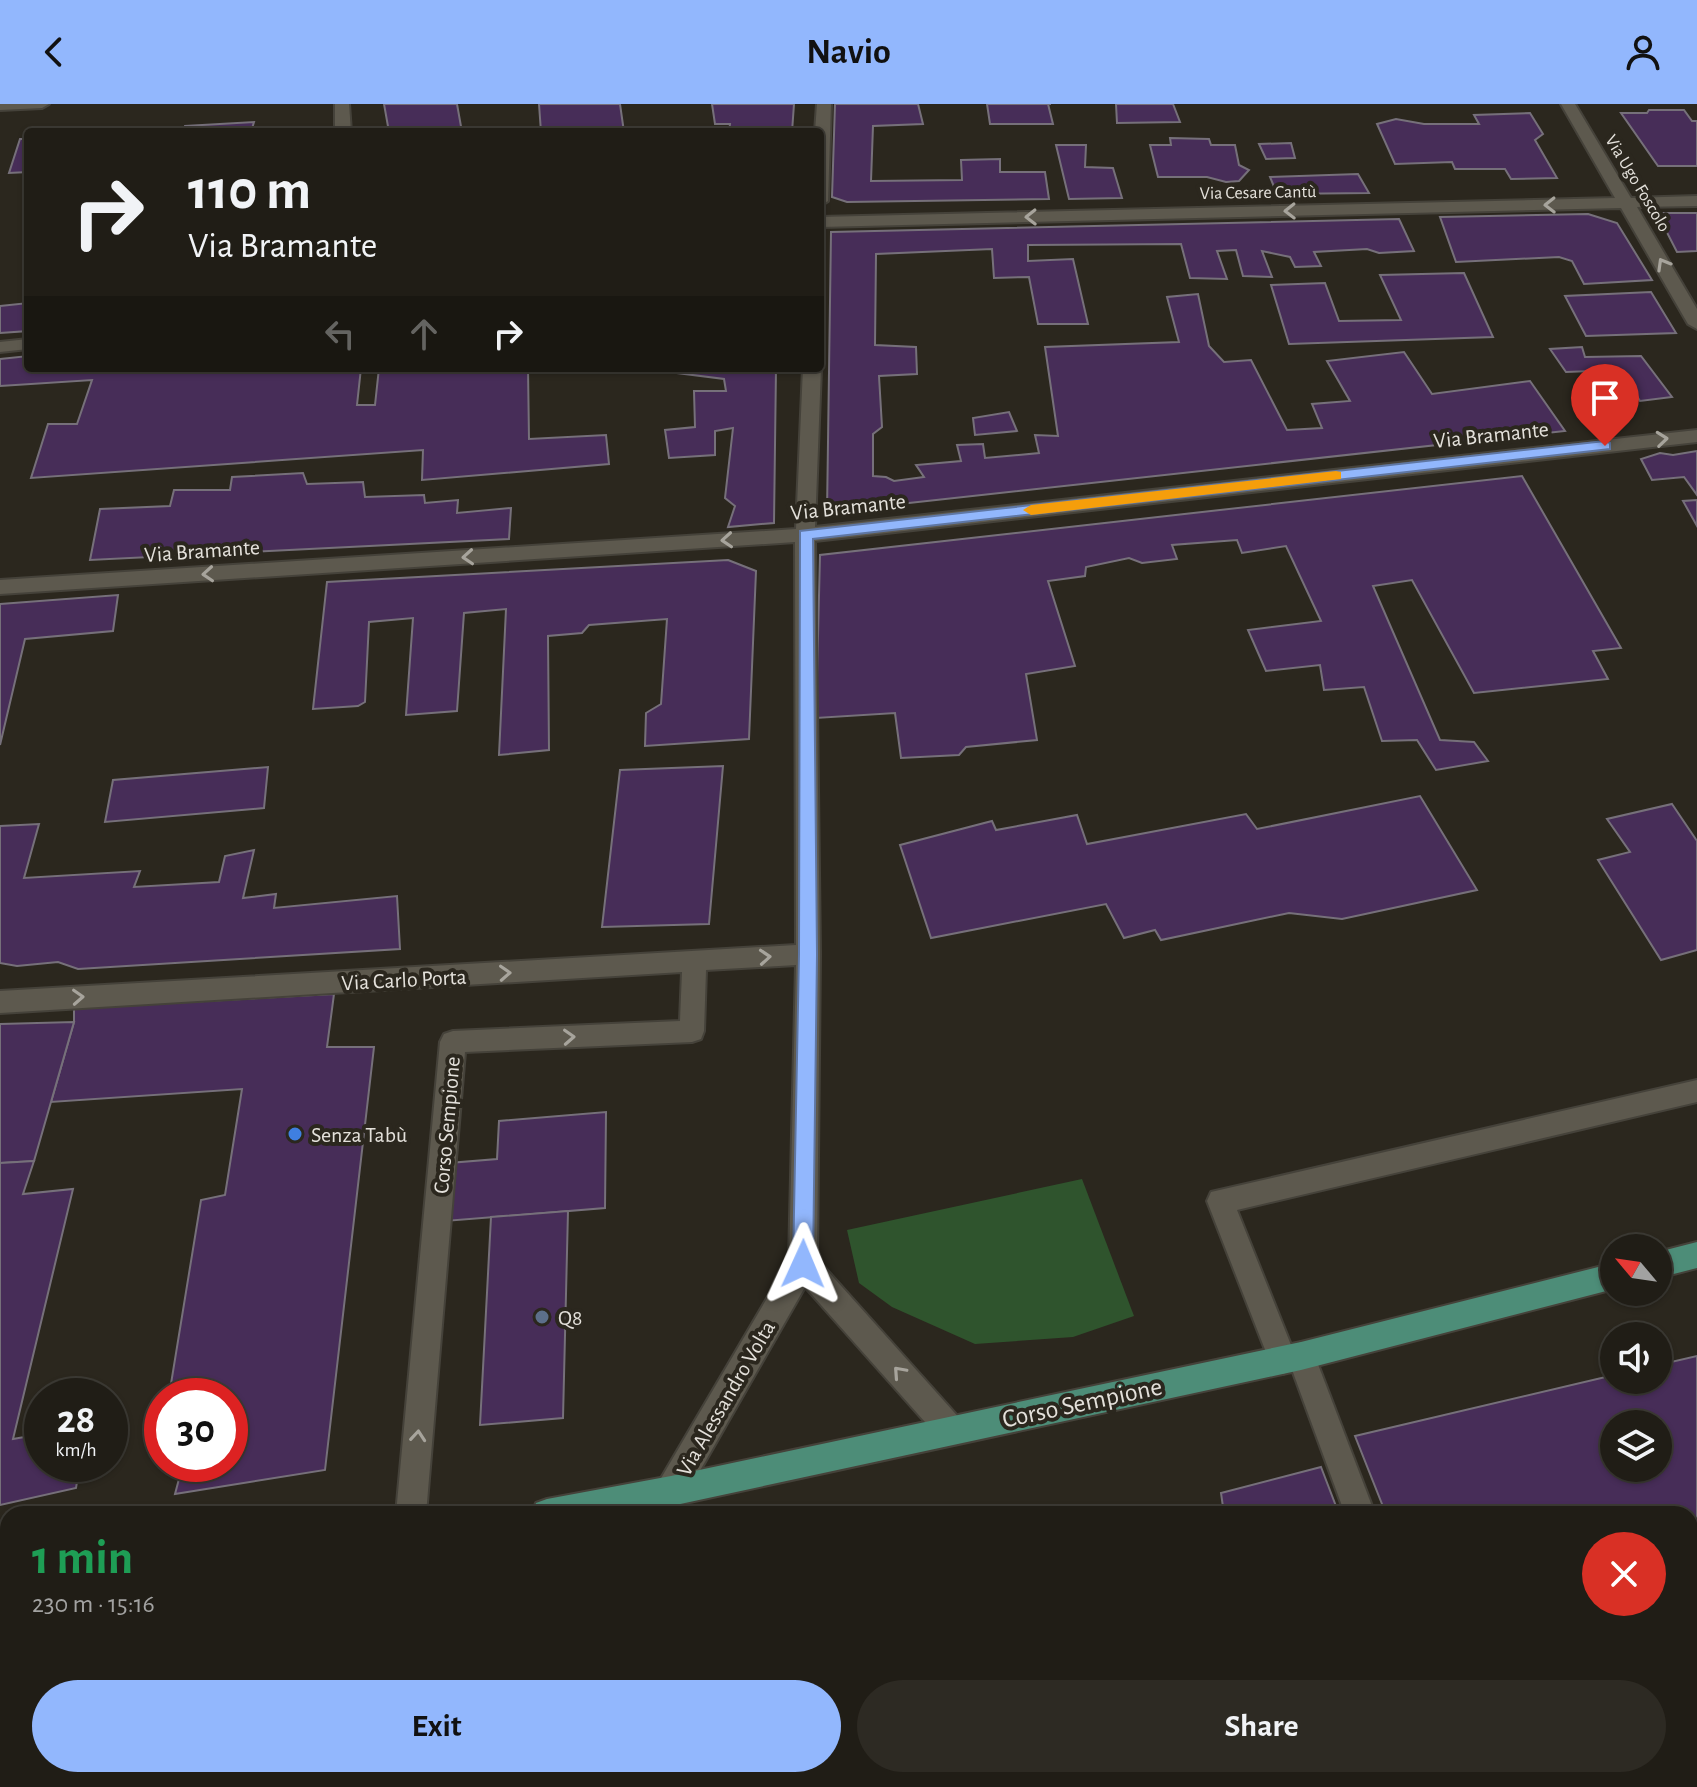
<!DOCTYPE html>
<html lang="en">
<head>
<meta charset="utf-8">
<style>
  :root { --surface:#201d16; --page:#2d2a23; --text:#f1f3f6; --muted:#a2a2a1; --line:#3d3b35; --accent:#92b7fd }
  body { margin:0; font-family:"Alegreya Sans",sans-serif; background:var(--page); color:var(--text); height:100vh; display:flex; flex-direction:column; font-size:30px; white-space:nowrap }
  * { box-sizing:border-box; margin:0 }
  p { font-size:26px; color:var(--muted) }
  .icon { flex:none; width:44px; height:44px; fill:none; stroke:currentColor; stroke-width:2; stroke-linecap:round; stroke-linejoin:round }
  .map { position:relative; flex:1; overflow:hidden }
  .drawer { position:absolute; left:0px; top:1402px; width:1698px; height:282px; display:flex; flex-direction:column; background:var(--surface); border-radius:24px 24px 0 0; box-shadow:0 2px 6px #0004,0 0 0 2px var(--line) }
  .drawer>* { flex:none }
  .banner { position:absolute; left:24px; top:24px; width:800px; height:244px; border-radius:8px; box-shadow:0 2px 6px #0004,0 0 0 2px var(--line); background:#201d16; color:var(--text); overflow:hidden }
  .needle { width:52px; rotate:299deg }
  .buttons { position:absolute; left:1600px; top:1130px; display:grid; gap:16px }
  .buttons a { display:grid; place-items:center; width:72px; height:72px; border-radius:50%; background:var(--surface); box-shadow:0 2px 6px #0004,0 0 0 2px var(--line); font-size:40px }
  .speed { position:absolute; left:24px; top:1274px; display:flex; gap:16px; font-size:40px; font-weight:700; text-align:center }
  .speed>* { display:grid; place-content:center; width:104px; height:104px; border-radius:50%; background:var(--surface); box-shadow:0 2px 6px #0004,0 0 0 2px var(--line); line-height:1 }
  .speed small { font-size:20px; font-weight:400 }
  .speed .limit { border:12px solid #d22; background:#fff; color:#111 }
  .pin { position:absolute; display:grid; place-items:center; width:68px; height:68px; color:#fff; margin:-82px -34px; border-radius:50% 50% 50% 0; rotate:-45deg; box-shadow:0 0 8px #0007 }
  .pin .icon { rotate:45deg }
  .me { position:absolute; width:88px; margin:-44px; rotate:1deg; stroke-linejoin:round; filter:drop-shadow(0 0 6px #0008) }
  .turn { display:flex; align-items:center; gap:28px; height:168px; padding:0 32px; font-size:36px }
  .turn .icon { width:104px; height:104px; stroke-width:2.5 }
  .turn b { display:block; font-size:56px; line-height:68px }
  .lanes { display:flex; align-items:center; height:76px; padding:0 32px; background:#0003; justify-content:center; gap:40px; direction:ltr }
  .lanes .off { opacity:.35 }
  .round { display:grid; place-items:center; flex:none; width:84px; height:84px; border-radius:42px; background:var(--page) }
  .overview { display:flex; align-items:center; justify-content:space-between; height:136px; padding:0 32px }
  h1 { font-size:48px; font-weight:700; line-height:60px; color:#1e9e55 }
  .cta { display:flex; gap:16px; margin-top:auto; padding:16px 32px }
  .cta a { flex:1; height:92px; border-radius:48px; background:var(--accent); color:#111; font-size:32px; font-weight:700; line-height:92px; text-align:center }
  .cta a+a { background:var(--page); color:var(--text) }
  header { display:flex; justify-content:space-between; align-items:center; height:104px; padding:0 32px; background:var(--accent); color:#111; font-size:36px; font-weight:700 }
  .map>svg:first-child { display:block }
  .green { fill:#2f542d }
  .building { fill:#472d58; stroke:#76707a; stroke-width:2; fill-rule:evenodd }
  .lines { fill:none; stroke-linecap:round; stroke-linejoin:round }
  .lane-casing { stroke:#45423a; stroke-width:4 }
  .street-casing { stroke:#45423a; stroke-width:4 }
  .primary-casing { stroke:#45423a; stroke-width:4 }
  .lane { fill:#5d594e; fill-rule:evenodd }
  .street { fill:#5d594e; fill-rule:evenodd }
  .primary { fill:#4d8d78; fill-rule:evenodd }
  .oneway { stroke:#a7a49c }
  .route { fill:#92b7fd; stroke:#5f77a4; stroke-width:2 }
  .slow { fill:#f59e0b }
  .shop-dot { fill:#3f7fe0; stroke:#2b271e; stroke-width:3 }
  .service-dot { fill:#5c6f8a; stroke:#2b271e; stroke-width:3 }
  .labels { text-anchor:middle; stroke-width:8; stroke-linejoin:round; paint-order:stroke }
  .far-street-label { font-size:18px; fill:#e4e1db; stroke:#2b271e }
  .street-label { font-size:22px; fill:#e4e1db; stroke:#2b271e }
  .poi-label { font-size:22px; fill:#e4e1db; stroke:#2b271e; text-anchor:start }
  .near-street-label { font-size:26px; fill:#e4e1db; stroke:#2b271e }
</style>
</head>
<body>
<header><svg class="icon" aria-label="back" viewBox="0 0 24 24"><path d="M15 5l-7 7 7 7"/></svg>Navio<svg class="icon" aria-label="person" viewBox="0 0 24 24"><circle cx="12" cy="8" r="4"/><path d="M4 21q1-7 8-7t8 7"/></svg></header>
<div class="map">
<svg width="1697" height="1683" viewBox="0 0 1697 1683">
  <rect width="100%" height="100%" fill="#2b271e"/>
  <!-- green -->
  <polygon class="green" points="1082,1075 1134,1212 1073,1233 975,1240 892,1203 859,1179 847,1126"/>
  <!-- building -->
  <g class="building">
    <polygon points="384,0 457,0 462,28 389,28"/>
    <polygon points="539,0 620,0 624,28 541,28"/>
    <polygon points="712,0 794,0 792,28 729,28 730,20 715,20"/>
    <polygon points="835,0 918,0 923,20 873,22 871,77 962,76 961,56 1000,55 1000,68 1045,68 1049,95 847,98 832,93"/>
    <polygon points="987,0 1051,0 1048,0 1053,20 990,20"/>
    <polygon points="1116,0 1173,0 1180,18 1117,19"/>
    <polygon points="1649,6 1684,6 1692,17 1697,17 1697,62 1658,62 1621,9 1647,9"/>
    <polygon points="1530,9 1543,30 1535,36 1557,74 1511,75 1505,65 1455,65 1452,58 1395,60 1377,20 1396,15 1424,20 1479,20 1474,11"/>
    <polygon points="254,18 251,28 183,28 185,22"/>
    <polygon points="1170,34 1209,35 1211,41 1235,41 1239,61 1249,66 1239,77 1226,78 1207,73 1158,73 1150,41 1171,41"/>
    <polygon points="20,35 28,35 28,68 9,69"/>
    <polygon points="1291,39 1295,54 1266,55 1259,40"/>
    <polygon points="1056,41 1086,41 1085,63 1113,64 1122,94 1069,95"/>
    <polygon points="1358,70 1369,89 1277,90 1270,73"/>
    <polygon points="1657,109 1697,109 1697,147 1677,148"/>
    <polygon points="1588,110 1617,119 1652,176 1584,180 1572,157 1559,153 1456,158 1440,113"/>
    <polygon points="1399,115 1414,147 1379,149 1367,145 1314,148 1321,162 1295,163 1290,153 1262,147 1272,173 1243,172 1236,146 1217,147 1227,175 1190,174 1181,140 1028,141 1028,157 1073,155 1088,220 1038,220 1029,173 994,174 992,145 876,150 875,241 916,243 917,270 879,272 882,323 873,330 873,372 886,373 894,377 924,373 916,361 961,357 957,341 983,340 985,354 1039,349 1035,331 1058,332 1045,243 1179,238 1167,193 1198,190 1209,242 1224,258 1251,256 1287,326 1322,324 1312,300 1350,297 1327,257 1404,248 1432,290 1530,277 1565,327 827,408 831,128"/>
    <polygon points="1464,169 1493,233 1289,240 1271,181 1325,179 1339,217 1401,216 1380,171"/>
    <polygon points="1651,188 1676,229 1586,232 1565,192"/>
    <polygon points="28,199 28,227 0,229 0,202"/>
    <polygon points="1582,243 1585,253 1641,252 1672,293 1640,297 1632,284 1605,287 1592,267 1566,268 1550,245"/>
    <polygon points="28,252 28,264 361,264 357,301 375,301 379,264 528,264 529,335 606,331 609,360 422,376 423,346 31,374 48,320 77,320 92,276 0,282 0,255"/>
    <polygon points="637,264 776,264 774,419 728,423 735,402 725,394 733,324 715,327 715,351 669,354 665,326 695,323 694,287 726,287 724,275"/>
    <polygon points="1009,308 1017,327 975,331 973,314"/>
    <polygon points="1697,347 1697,391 1684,373 1652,376 1641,355 1660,349 1673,351"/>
    <polygon points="303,369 307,380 363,378 365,393 424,391 425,399 458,396 457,409 511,404 509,435 90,456 100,405 170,402 174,386 230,386 232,373"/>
    <polygon points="1522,372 1621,544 1593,547 1608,575 1474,589 1412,476 1373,482 1440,636 1474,638 1488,657 1436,666 1417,636 1382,637 1364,583 1324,586 1320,561 1266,567 1248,526 1321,517 1286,442 1242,449 1237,436 1172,441 1177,455 1142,459 1129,454 1086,463 1085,472 1048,477 1075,562 1026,570 1037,636 966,643 959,651 901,654 895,609 816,614 820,451"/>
    <polygon points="1697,396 1697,422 1683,397"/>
    <polygon points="728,456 756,467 749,635 645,642 646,609 661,600 667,515 589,521 582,529 548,532 549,646 499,651 506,505 464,509 457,607 406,611 413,514 369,518 365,598 358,602 313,605 327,478"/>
    <polygon points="118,491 113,527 25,535 0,641 0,500"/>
    <polygon points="723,662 709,820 602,823 620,666"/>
    <polygon points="268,663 264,704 105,718 113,676"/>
    <polygon points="1420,692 1477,786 1342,815 1289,809 1161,836 1155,826 1124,834 1106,800 931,834 900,741 992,717 996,726 1077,711 1087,740 1246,710 1257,725"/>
    <polygon points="1672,700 1697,737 1697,846 1661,856 1598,756 1630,748 1607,715"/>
    <polygon points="39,720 24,774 140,767 134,783 219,778 225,752 254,746 243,794 276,790 274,804 397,792 400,845 78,865 58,858 17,862 0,859 0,722"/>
    <polygon points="334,890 327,943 374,943 325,1366 175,1390 183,1360 230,1360 230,1292 169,1292 201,1096 225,1091 242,985 51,998 74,918 74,904"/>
    <polygon points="74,918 34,1057 0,1059 0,920"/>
    <polygon points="606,1008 605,1104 445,1117 449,1059 497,1055 499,1017"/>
    <polygon points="34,1057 23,1090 73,1085 13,1335 42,1330 42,1360 80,1360 76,1384 0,1401 0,1059"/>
    <polygon points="568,1107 563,1314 480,1321 491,1113"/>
    <path d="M1697,1252V1443L1690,1445V1410H1386L1355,1332L1614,1271V1276H1658V1261ZM1614,1320H1658V1364H1614Z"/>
    <polygon points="1321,1363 1339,1410 1224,1410 1221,1389"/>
    <polygon points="1690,1549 1697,1563 1697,1683 1494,1683 1492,1676 1690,1676"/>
    <polygon points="8,1596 8,1676 422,1676 422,1683 0,1683 0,1598"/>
    <polygon points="543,1676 977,1676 977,1677 972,1683 543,1683"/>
    <polygon points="1026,1676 1277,1676 1235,1683 1028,1683"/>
  </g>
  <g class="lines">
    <!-- lane casing -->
    <g class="lane-casing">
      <polygon id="lane" points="1697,976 1697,998 1237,1106 1297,1256 1293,1266 1283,1270 1273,1266 1207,1097 1211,1088"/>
    </g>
    <!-- street casing -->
    <g class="street-casing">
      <g id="street">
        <polygon points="0,0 49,0 42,4 0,6"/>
        <polygon points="335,0 349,0 351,28 335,28"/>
        <polygon points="817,0 831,0 828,97 820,102 820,28 815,28"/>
        <polygon points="1561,0 1575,0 1631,94 1697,92 1697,102 1637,103 1697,205 1697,225 1688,220 1621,104 820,123 820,113 1615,94"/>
        <polygon points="28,235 28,245 0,248 0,238"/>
        <polygon points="820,263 821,264 815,423 1697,326 1697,338 815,437 820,850 817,1155 961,1316 966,1326 961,1336 951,1341 941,1336 805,1183 682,1398 671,1402 660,1398 656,1387 660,1376 789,1157 796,861 706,866 704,927 701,935 692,938 465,948 426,1410 396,1410 440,938 444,930 453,927 680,917 682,868 0,909 0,887 796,841 795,438 0,490 0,476 796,425 803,264"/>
        <polygon points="1301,1238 1311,1242 1375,1410 1345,1410 1287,1252 1291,1242"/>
        <polygon points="1441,1676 1475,1676 1477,1683 1443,1683"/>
      </g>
    </g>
    <!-- primary casing -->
    <g class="primary-casing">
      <g id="primary">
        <polygon points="1697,1138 1697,1164 1658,1174 1658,1148"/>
        <polygon points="1614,1159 1614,1185 1301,1266 671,1402 628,1410 532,1410 536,1399 547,1395 671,1372 1301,1238"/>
        <polygon points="8,1488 8,1520 0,1521 0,1489"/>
      </g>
    </g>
    <!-- lane -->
    <use href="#lane" class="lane"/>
    <!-- street -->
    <use href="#street" class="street"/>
    <!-- primary -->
    <use href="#primary" class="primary"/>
  </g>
  <!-- one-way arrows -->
  <defs><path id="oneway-chevron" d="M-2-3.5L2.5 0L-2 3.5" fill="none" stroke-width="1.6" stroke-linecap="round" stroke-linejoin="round" transform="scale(2)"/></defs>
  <g class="oneway">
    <use href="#oneway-chevron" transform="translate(1550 101) rotate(179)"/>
    <use href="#oneway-chevron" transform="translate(1290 107) rotate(179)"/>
    <use href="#oneway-chevron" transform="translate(1031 113) rotate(179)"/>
    <use href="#oneway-chevron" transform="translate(1663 160) rotate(-120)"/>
    <use href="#oneway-chevron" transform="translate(1662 335) rotate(-6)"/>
    <use href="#oneway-chevron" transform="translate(727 436) rotate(176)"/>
    <use href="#oneway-chevron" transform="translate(468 453) rotate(176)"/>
    <use href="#oneway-chevron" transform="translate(208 470) rotate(176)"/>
    <use href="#oneway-chevron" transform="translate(765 853) rotate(-4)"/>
    <use href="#oneway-chevron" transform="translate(505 869) rotate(-3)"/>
    <use href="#oneway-chevron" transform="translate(78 893) rotate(-3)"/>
    <use href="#oneway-chevron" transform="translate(569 933) rotate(-3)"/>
    <use href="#oneway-chevron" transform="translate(899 1268) rotate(-132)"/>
    <use href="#oneway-chevron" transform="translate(418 1332) rotate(-85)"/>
  </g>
  <!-- route -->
  <polygon class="route" points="1605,337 1610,339 1610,345 813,435 817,850 813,1160 810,1167 803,1170 796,1167 793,1160 799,850 800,427"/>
  <!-- slow -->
  <polygon class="slow" points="1336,367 1341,368 1341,375 1031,411 1023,406 1031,401"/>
  <!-- markers -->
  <circle class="shop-dot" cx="295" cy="1030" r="8"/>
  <circle class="service-dot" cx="542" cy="1213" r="8"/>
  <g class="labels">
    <!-- far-street labels -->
    <g class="far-street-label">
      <text transform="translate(1638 79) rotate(59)" y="6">Via Ugo Foscolo</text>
      <text transform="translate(1258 88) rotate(-1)" y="6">Via Cesare Cantù</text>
    </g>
    <!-- street labels -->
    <g class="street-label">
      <text transform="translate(1491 330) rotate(-6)" y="8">Via Bramante</text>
      <text transform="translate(848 402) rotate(-6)" y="8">Via Bramante</text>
      <text transform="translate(202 446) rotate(-4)" y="8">Via Bramante</text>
      <text transform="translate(404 875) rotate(-3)" y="8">Via Carlo Porta</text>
      <text transform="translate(446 1021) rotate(-85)" y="8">Corso Sempione</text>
      <text transform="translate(725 1294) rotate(-60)" y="8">Via Alessandro Volta</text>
    </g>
    <!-- poi labels -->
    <g class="poi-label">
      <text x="311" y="1038">Senza Tabù</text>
      <text x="558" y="1221">Q8</text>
    </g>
    <!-- near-street labels -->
    <g class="near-street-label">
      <text transform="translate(1082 1298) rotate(-12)" y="9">Corso Sempione</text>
    </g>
  </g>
</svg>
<div class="buttons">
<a><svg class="needle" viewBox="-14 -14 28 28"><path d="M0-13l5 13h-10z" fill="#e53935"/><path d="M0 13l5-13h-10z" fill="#a2a2a1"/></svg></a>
<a><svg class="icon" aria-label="sound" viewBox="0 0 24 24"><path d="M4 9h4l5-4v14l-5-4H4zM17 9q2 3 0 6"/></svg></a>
<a><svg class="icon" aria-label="layers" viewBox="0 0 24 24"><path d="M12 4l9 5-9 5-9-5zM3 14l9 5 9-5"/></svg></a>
</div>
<div class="speed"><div>28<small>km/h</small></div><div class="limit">30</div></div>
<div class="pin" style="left:1605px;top:342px;background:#d93025"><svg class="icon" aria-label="arrive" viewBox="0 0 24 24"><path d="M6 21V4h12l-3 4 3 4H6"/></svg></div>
<svg class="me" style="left:803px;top:1160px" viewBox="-20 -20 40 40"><path d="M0-17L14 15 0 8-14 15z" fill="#92b7fd" stroke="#fff" stroke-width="4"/></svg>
<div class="banner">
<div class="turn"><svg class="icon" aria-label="right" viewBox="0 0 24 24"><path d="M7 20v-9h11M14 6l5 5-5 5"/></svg><div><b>110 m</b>Via Bramante</div></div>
<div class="lanes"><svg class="icon off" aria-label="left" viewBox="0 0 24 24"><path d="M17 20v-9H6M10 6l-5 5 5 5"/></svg><svg class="icon off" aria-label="ahead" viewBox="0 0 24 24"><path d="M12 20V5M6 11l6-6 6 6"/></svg><svg class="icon" aria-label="right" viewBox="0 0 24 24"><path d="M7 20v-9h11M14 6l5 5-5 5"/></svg></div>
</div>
<section class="drawer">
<div class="overview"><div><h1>1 min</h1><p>230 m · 15:16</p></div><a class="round" style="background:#d93025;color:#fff"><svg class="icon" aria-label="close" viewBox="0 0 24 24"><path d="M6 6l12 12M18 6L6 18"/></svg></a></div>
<div class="cta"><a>Exit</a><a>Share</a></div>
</section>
</div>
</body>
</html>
